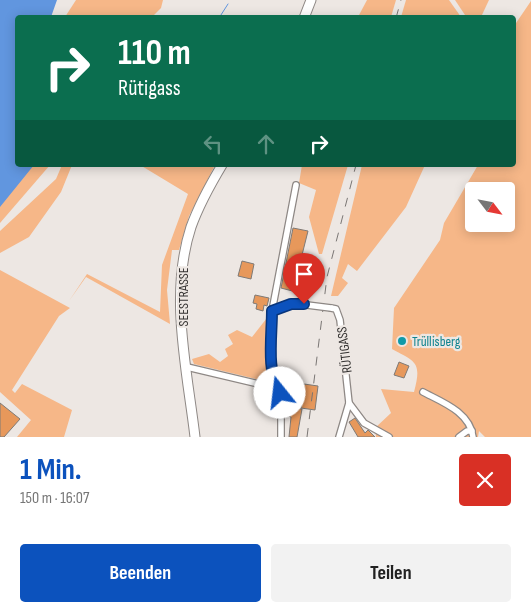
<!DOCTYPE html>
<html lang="de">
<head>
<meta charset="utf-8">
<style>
  :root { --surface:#fff; --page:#f2f2f2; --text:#222; --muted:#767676; --accent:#0c52bd }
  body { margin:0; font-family:"Sofia Sans Condensed",sans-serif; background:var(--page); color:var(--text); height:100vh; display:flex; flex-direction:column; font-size:19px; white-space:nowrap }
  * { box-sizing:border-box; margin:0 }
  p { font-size:16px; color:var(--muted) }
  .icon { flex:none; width:28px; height:28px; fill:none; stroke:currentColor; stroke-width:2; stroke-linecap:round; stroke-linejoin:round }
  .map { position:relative; height:437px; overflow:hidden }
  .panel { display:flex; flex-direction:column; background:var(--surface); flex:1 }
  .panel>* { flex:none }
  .top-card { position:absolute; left:15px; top:15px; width:501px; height:152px; border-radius:5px; box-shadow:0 2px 12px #0003; background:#0b6e4f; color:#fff; overflow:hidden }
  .needle { width:32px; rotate:122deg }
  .fabs { position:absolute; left:465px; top:182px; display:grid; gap:10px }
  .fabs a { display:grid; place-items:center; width:50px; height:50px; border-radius:5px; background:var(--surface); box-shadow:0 2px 12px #0003; font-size:25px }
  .pin { position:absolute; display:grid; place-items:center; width:42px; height:42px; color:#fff; margin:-51px -21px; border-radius:50% 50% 50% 0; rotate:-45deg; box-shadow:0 0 5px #0007 }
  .pin .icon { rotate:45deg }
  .me { position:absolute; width:55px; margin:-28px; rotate:344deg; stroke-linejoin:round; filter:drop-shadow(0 0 4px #0008) }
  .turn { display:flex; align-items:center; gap:18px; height:105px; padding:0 20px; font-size:22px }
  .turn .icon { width:65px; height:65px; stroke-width:2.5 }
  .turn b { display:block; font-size:35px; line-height:42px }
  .lanes { display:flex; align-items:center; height:48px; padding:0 20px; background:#0003; justify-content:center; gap:25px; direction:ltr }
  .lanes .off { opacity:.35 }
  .round { display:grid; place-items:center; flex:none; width:52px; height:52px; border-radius:5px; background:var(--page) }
  .head { display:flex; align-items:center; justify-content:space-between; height:85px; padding:0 20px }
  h1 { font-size:30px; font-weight:700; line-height:38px; color:var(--accent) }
  .action { display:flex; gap:10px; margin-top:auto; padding:10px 20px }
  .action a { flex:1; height:58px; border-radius:5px; background:var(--accent); color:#fff; font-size:20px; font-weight:700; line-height:58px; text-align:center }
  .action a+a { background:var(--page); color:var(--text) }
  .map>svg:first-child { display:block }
  .green { fill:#f6b788; fill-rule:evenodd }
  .water { fill:#6196df }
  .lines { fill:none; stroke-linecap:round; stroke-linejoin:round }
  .stream { stroke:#6196df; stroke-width:1 }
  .building { fill:#e7985b; stroke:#7f7a76 }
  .minor-casing { stroke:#8e8885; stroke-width:8 }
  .primary-casing { stroke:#8e8885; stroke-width:11 }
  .minor { stroke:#fff; stroke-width:5.5 }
  .primary { stroke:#fff; stroke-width:9 }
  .rail { stroke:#7a7674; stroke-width:1; stroke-dasharray:9 9; stroke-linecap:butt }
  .minor-bridge-casing { stroke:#8e8885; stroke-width:8; stroke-linecap:butt }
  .minor-bridge { stroke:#fff; stroke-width:5.5 }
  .route-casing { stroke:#08357b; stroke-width:12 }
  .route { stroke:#0c52bd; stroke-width:9 }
  .culture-dot { fill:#0f9aa8; stroke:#ede7e3; stroke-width:2 }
  .labels { text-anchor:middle; stroke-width:4.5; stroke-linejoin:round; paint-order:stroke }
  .street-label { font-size:14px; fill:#333130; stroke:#ede7e3 }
  .culture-label { font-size:14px; fill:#0d838f; stroke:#ede7e3; text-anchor:start }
</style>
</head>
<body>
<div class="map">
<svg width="531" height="437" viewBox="0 0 531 437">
  <rect width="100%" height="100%" fill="#ede7e3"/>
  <!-- green -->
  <g class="green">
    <polygon points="76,0 163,0 161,8 152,17 65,17"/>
    <polygon points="367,0 396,0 391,17 358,17"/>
    <polygon points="406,0 449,0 461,17 401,17"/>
    <polygon points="455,0 489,0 481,17 467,18"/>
    <path d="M531,1V437H485L479,431L478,437H376L375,428L391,413L381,389L414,392C422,362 416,362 392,349L394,308L440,240L444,223L478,165H514V26ZM474,191H506V224H474Z"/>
    <polygon points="20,165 50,165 0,223 0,188"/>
    <polygon points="62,165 72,165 61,192 29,237 0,253 0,231 56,179"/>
    <polygon points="140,165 215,165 189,216 179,250 172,250 167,290 170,324 86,277 69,301 87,274 160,312 162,265 188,194"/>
    <polygon points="302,165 348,165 322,254 319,254 309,217 316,190 299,183"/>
    <polygon points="362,165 425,165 406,207 357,271 348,264 342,278 348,283 338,296 331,296"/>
    <polygon points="0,270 70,308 59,316 12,390 15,393 22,384 72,410 64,437 17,437 31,420 0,392"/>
    <polygon points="270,314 270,378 268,382 194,364 192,359 209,354 220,362 228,356 225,349 233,344 228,335 237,330 252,337"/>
  </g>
  <!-- water -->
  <polygon class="water" points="0,0 57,0 51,17 18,18 18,165 34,165 0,207"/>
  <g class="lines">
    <!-- stream -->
    <polyline class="stream" points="219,18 228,4"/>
  </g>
  <!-- building -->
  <g class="building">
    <polygon points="293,228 308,231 298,271 304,272 300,293 281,288"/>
    <polygon points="242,261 254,264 251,279 238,276"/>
    <polygon points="255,295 269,298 267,306 264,305 263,311 256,309 257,304 253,303"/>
    <polygon points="399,362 409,366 404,378 394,375"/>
    <polygon points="304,384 318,386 315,410 301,408"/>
    <polygon points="256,390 270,390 269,397 274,397 273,406 256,402"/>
    <polygon points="0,403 20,419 4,437 0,437"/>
    <polygon points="293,408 302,409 297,437 289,437 291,417 289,416 290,410"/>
    <polygon points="355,418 365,433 368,430 375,437 358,437 349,422"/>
  </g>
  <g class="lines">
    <!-- minor casing -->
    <g class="minor-casing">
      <g id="minor">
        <polyline points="331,308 336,309 340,320 349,403 364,423 389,437"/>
        <polyline points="272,311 291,304 307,305"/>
        <polyline points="187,367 267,386 274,385"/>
        <path d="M423,392C442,402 470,412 473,437"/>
        <polyline points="281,437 281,396 274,385 272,363 272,311 296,185"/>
        <polyline points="339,437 349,403"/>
        <polyline points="459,437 467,431 472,431"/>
      </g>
    </g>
    <!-- primary casing -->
    <g class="primary-casing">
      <g id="primary">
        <polyline points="304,18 311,0"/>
        <path d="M195,437C187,369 169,294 191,227C199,205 210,185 222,165"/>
      </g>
    </g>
    <!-- minor -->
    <use href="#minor" class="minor"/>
    <!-- primary -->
    <use href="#primary" class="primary"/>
    <!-- rail -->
    <g class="rail">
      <polyline points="396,18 401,0"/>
      <polyline points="307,437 327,277 356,165"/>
    </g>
    <!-- minor-bridge casing -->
    <g class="minor-bridge-casing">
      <polyline id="minor-bridge" points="307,305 331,308"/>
    </g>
    <!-- minor-bridge -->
    <use href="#minor-bridge" class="minor-bridge"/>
  </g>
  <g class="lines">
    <!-- route casing -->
    <g class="route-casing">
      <path id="route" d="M280,393C266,372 272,336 272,311L291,304H304"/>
    </g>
    <!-- route -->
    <use href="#route" class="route"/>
  </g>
  <!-- markers -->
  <circle class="culture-dot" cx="402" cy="341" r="5"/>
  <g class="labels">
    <!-- street labels -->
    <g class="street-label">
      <text transform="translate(183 297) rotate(-90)" y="5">SEESTRASSE</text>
      <text transform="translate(344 350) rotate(-97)" y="5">RÜTIGASS</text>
    </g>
    <!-- culture labels -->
    <g class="culture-label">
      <text x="412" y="346">Trüllisberg</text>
    </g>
  </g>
</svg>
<div class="fabs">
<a><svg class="needle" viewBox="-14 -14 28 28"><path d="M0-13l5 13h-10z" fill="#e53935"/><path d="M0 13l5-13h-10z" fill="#767676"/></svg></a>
</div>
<div class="pin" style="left:304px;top:304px;background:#d93025"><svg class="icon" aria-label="arrive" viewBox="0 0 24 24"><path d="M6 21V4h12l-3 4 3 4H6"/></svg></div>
<svg class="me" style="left:280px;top:393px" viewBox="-20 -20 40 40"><circle r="19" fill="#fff"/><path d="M0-13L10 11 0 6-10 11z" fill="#0c52bd"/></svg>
<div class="top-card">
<div class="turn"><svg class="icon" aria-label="right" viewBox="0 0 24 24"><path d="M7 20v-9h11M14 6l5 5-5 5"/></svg><div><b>110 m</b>Rütigass</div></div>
<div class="lanes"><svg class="icon off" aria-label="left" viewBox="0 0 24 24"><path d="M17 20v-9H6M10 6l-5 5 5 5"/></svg><svg class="icon off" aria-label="ahead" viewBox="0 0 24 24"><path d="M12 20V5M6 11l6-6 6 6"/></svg><svg class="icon" aria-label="right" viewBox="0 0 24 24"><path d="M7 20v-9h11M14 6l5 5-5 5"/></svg></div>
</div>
</div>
<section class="panel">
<div class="head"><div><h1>1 Min.</h1><p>150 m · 16:07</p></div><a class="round" style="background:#d93025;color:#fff"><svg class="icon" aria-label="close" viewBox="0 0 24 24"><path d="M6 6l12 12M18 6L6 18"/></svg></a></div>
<div class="action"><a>Beenden</a><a>Teilen</a></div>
</section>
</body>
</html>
